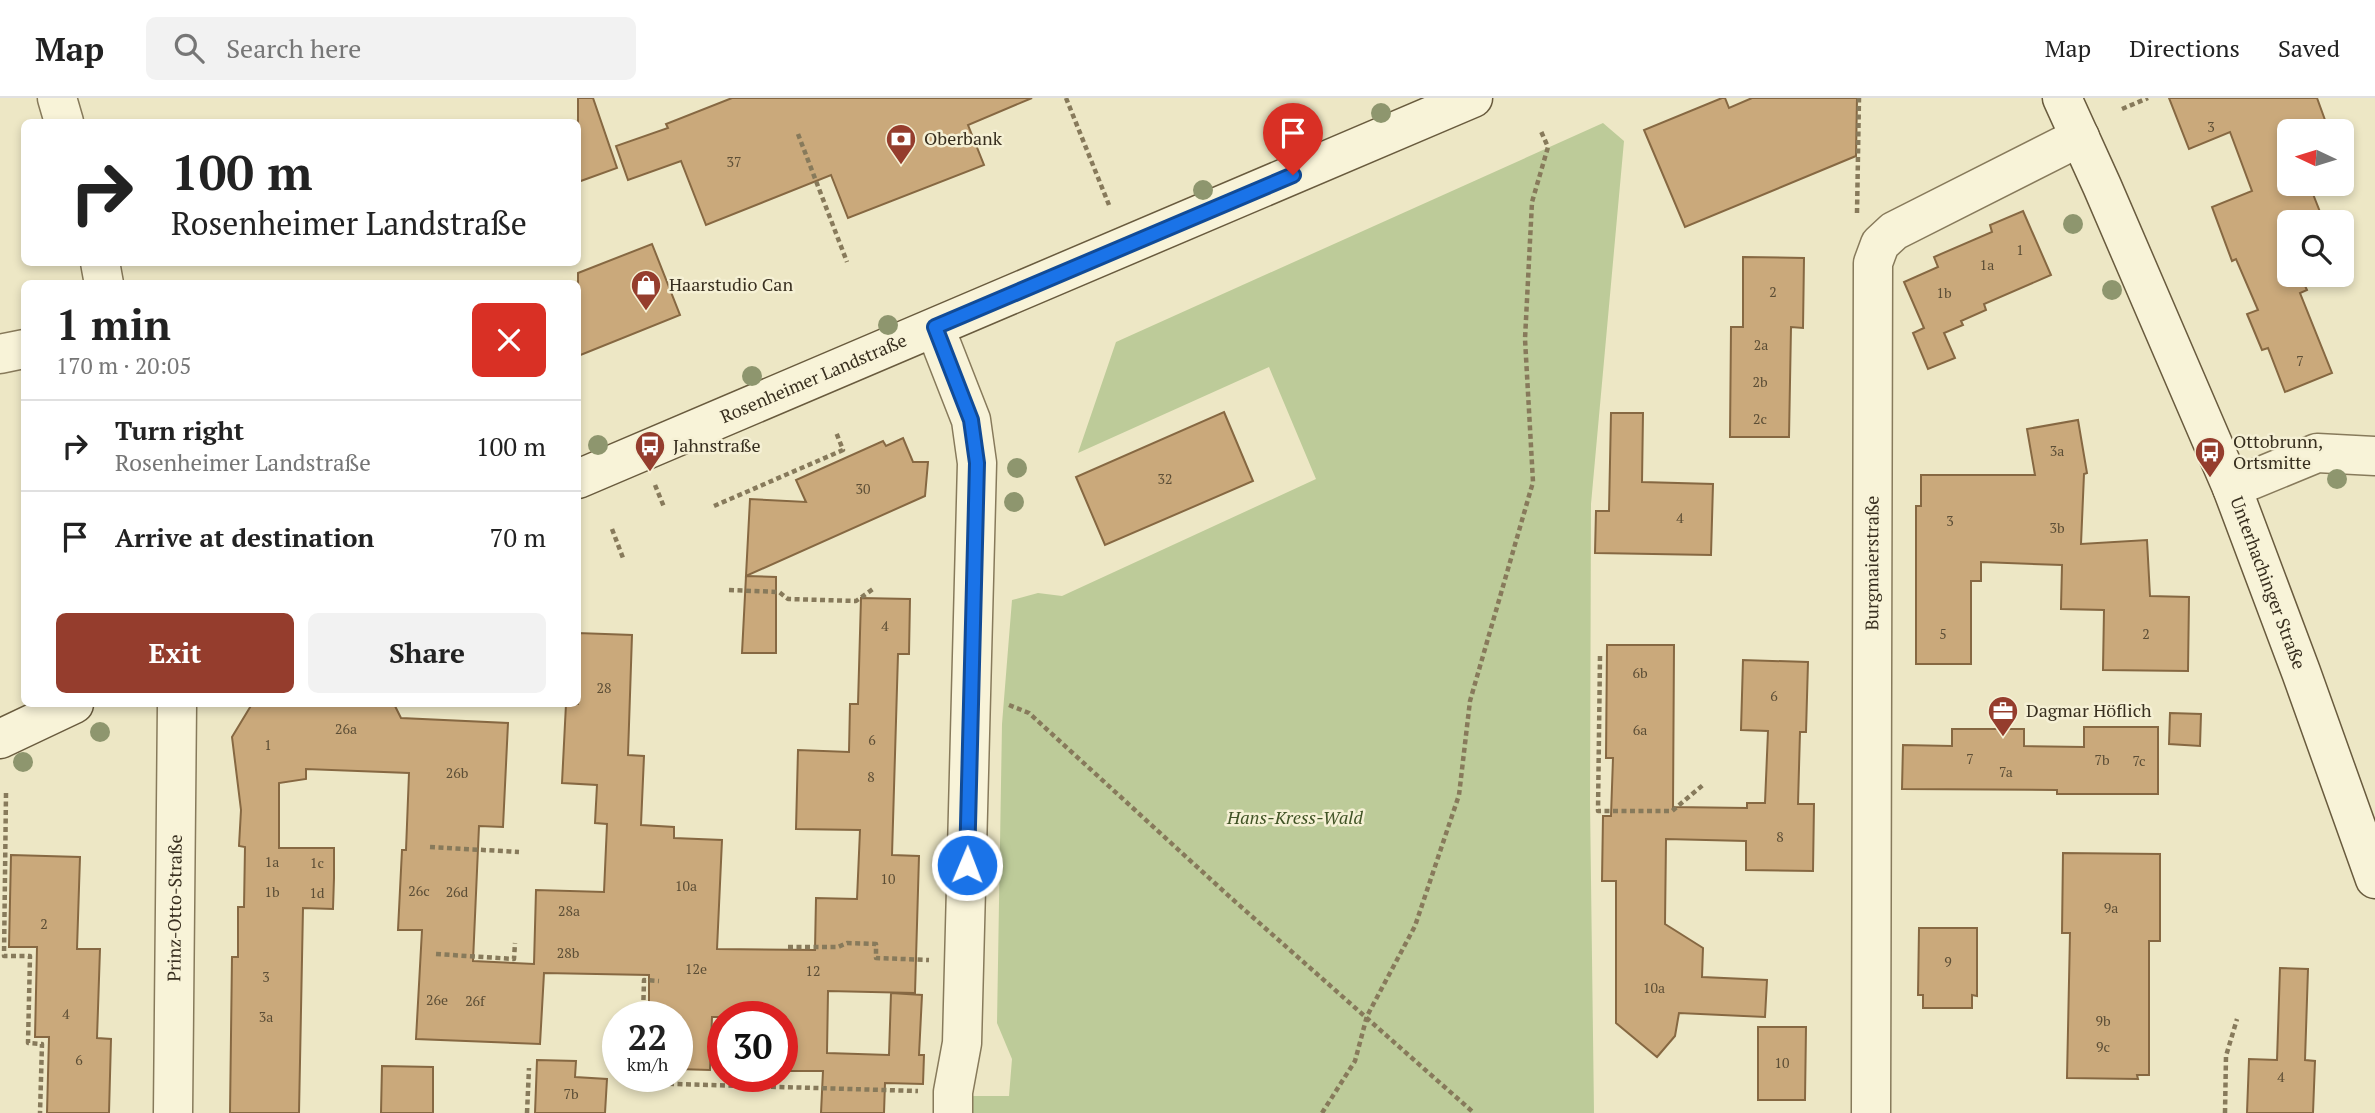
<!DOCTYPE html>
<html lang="en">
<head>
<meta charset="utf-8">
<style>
  :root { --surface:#fff; --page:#f2f2f2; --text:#222; --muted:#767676; --line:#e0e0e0; --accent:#953d2d }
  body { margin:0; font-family:"PT Serif",serif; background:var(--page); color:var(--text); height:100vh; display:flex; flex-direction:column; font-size:26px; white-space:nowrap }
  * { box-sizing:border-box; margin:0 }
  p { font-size:23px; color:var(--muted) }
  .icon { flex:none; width:38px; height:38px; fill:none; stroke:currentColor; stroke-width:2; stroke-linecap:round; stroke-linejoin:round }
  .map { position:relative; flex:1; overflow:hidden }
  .sheet { position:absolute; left:21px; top:182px; width:560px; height:427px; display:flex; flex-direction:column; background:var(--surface); border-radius:10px; box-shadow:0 4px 10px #0003 }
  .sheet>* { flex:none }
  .guide { position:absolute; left:21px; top:21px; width:560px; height:147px; border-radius:10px; box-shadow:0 4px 10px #0003; background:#fff; color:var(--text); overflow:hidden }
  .needle { width:46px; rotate:274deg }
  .controls { position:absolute; left:2277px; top:21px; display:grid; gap:14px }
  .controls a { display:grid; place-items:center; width:77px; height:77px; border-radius:10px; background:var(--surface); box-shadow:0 4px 10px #0003; font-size:35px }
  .speed { position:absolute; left:602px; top:903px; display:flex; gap:14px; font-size:35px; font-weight:700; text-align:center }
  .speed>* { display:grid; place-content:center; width:91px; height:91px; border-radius:50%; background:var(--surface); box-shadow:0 4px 10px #0003; line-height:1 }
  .speed small { font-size:18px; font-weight:400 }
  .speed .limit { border:10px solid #d22; background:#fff; color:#111 }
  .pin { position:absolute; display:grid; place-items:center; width:60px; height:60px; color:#fff; margin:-72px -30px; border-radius:50% 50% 50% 0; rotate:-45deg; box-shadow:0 0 7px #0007 }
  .pin .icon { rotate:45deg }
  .me { position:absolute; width:77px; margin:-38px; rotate:1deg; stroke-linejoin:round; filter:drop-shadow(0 0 5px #0008) }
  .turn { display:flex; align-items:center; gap:24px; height:147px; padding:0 35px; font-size:32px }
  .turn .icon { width:91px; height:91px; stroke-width:2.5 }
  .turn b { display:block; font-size:49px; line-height:60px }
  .round { display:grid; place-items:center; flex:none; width:74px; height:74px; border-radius:10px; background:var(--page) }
  .summary { display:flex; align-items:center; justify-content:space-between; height:119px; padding:0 35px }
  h1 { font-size:42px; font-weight:700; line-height:52px }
  .primary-button { display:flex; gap:14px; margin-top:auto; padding:14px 35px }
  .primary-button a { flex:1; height:80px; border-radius:10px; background:var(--accent); color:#fff; font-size:28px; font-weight:700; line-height:80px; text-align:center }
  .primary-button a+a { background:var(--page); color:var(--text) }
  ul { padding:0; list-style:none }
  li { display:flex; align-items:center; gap:21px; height:91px; padding:0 35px; border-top:2px solid var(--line) }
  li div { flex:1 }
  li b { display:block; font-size:26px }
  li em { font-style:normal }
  header { display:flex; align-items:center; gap:42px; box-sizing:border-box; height:98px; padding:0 35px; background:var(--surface); border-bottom:2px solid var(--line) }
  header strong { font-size:33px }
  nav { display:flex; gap:38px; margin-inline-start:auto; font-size:24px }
  .search { width:490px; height:63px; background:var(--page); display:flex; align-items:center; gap:18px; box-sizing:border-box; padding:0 24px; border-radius:10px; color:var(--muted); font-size:26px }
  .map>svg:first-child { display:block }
  .green { fill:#bdcb99 }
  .building { fill:#caa97b; stroke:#866842; stroke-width:2 }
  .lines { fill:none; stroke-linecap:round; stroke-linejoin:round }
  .minor-casing { stroke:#877a5b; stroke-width:41 }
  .secondary-casing { stroke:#695b3e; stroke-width:41 }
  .path { stroke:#877a5b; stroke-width:4.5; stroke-dasharray:5 3.5; stroke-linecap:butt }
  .minor { stroke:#f8f3d8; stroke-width:38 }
  .secondary { stroke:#f8f3d8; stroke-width:38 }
  .tree { fill:#8e966e }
  .route-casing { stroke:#114b97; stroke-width:18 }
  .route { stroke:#1a73e8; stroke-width:12 }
  .labels { text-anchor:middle; stroke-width:5; stroke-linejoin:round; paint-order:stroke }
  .number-label { font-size:14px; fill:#5c4e36 }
  .poi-label { font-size:18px; fill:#382f1f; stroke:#f5f0d4; text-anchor:start }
  .street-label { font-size:18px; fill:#382f1f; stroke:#f5f0d4 }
  .park-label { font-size:18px; font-style:italic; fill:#415426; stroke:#f5f0d4 }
</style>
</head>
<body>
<header>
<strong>Map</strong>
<div class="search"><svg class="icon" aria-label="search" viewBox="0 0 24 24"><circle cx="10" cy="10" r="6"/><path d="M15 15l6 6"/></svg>Search here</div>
<nav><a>Map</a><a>Directions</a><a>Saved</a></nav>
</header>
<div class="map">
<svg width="2375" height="1015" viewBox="0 0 2375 1015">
  <rect width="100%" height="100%" fill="#ede7c5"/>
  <!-- green -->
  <polygon class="green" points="1603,25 1624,43 1591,406 1590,704 1594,1015 964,1015 964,998 1009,998 1012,961 997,925 1002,626 1012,502 1038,495 1062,498 1316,381 1269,269 1078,355 1116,244"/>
  <!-- building -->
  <g class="building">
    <polygon points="578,0 593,0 617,70 578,84"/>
    <polygon points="732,0 1032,0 968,27 984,67 848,120 831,77 706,127 681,63 628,82 616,48 668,30 666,26"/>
    <polygon points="1722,0 1725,0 1729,10 1752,0 1857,0 1856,58 1685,129 1644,32"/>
    <polygon points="2169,0 2317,0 2329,33 2289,33 2289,86 2309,86 2324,124 2280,124 2289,148 2289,177 2300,177 2307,192 2300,195 2332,275 2285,294 2268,250 2262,252 2247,216 2258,212 2236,161 2232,163 2212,109 2252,93 2230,34 2189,51"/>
    <polygon points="2023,113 2051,177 1984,206 1986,212 1961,223 1963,227 1944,235 1955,260 1928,271 1913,235 1924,230 1904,184 1938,169 1934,159 1992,134 1990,127"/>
    <polygon points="652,146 680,217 578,258 578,175"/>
    <polygon points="1743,159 1804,160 1803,230 1791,229 1789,339 1730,339 1731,229 1743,229"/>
    <polygon points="1224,314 1253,383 1105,447 1076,379"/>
    <polygon points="1611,315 1643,315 1642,384 1713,386 1711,457 1595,455 1596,413 1609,413"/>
    <polygon points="2078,322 2087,375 2084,376 2081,446 2147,442 2150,498 2189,499 2188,573 2103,572 2104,512 2061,511 2062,467 1981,464 1981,483 1971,483 1971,566 1916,566 1916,408 1921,408 1921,377 2035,377 2027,331"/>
    <polygon points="903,340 913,364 928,364 925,398 746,478 750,401 806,404 796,382 883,343 886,348"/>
    <polygon points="746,478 776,479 776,555 742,555"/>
    <polygon points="861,500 910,501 909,556 898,556 892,757 919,758 915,895 828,893 827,955 889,957 891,895 922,897 919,957 924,957 923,986 885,985 884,1015 821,1015 823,973 782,973 782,919 712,919 710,972 677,971 677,919 649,919 649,877 544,875 540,946 416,941 422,832 398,832 402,752 406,752 409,675 306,671 306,681 279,685 279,750 334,750 334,780 333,811 303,810 299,1015 230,1015 232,859 238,859 238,809 244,809 245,749 239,748 241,712 232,639 252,606 394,606 401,620 508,625 503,729 479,728 473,863 534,866 536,792 604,794 607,726 595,725 597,687 562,685 566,606 578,606 578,535 632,537 628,657 644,658 641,727 674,729 674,740 722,742 717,851 815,852 816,800 857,801 860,732 796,731 798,652 849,654 850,606 858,606"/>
    <polygon points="1607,547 1674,547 1673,709 1747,710 1747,705 1765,705 1768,633 1741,632 1743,562 1808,564 1806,634 1800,634 1798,706 1814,706 1813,773 1746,772 1746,743 1666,741 1665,826 1703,850 1702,879 1767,882 1765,919 1679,915 1675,938 1657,959 1616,925 1616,783 1602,783 1603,718 1611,718 1613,660 1606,660"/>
    <polygon points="2170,615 2201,616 2200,648 2169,646"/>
    <polygon points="2084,629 2158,629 2158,696 2057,696 2057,692 1902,691 1903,647 1952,648 1952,631 2024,631 2024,648 2084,649"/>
    <polygon points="2063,755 2160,756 2160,843 2149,843 2149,977 2137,977 2138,981 2067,980 2070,835 2062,835"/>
    <polygon points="11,757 80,759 77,851 100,851 97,940 111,941 109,1015 47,1015 49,939 35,939 37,849 9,849"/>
    <polygon points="1919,830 1977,830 1977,898 1972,897 1972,910 1923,910 1923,897 1918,897"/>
    <polygon points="2280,870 2308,871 2305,962 2315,963 2313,1015 2247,1015 2249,961 2277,962"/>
    <polygon points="1758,929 1806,929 1805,1002 1758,1002"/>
    <polygon points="537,962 576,963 575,979 607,981 605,1015 535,1015"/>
    <polygon points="382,968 433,969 433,1015 381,1015"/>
  </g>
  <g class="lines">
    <!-- minor casing -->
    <g class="minor-casing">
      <g id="minor">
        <polyline points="57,0 64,24"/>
        <polyline points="100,164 104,186"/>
        <polyline points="935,230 971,322 977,365 962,945 953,994 953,1015"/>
        <polyline points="0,256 24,251"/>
        <polyline points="2232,390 2317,355 2375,358"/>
        <path id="s1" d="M173,1015L177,606"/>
        <path id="s2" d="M1871,1015L1873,165L1880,146L1894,133L2080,39"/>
      </g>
    </g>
    <!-- secondary casing -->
    <g class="secondary-casing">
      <g id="secondary">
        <path id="s3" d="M2062,0L2102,88L2232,390L2301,574L2375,781"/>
        <path id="s4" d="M578,381L1473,0"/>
        <polyline points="0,641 74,606"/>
      </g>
    </g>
    <!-- path -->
    <g class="path">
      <polyline points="1066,0 1109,107"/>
      <polyline points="2122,11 2148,0"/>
      <polyline points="798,36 847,164"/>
      <polyline points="1857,115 1859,0"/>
      <polyline points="655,387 664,409"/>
      <polyline points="714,408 843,352 836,334"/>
      <polyline points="612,431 623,460"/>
      <polyline points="729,492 779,494 788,501 856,503 873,491"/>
      <polyline points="1600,558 1598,713 1672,713 1703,687"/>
      <polyline points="1009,607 1029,615 1230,799 1474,1015"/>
      <polyline points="6,695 4,858 30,858 28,945 42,946 40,1015"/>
      <polyline points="430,749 519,754"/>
      <polyline points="788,849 838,849 847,845 876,846 876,860 929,862"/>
      <polyline points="436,856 514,861 515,845"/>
      <polyline points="643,919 644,882 659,883"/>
      <polyline points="757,919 757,910"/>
      <polyline points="642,978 642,985 918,993"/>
      <polyline points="755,988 755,978"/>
      <polyline points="527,1015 529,970"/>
      <polyline points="1322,1015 1355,963 1367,918 1415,828 1459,697 1470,603 1533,384 1525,241 1532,104 1548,49 1540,31"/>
      <polyline points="2225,1015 2226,958 2237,921"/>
    </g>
    <!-- minor -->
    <use href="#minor" class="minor"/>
    <!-- secondary -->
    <use href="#secondary" class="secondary"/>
  </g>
  <!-- trees -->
  <g class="tree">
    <circle cx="1381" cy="15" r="10"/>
    <circle cx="1203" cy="92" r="10"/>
    <circle cx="2073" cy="126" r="10"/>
    <circle cx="2112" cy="192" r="10"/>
    <circle cx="888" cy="227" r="10"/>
    <circle cx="752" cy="278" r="10"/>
    <circle cx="598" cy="347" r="10"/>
    <circle cx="1017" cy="370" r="10"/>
    <circle cx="2337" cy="381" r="10"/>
    <circle cx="1014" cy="404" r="10"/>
    <circle cx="100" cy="634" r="10"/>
    <circle cx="23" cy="664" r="10"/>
  </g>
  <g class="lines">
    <!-- route casing -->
    <g class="route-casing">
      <polyline id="route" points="967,767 977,365 971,322 935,229 1293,77"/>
    </g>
    <!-- route -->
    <use href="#route" class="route"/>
  </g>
  <!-- icons -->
  <defs>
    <g id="bank-pin" transform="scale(1.575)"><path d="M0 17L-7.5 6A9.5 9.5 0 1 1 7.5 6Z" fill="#953d2d" stroke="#f5f0d4"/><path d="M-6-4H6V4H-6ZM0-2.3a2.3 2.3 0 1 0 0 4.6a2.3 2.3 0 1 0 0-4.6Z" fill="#fff"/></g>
    <g id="shop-pin" transform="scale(1.575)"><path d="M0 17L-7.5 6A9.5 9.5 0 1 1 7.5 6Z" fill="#953d2d" stroke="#f5f0d4"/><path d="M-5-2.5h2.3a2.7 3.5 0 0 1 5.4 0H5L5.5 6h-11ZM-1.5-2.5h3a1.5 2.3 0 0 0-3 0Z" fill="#fff"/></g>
    <g id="bus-pin" transform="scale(1.575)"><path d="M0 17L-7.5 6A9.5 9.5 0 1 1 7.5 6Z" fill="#953d2d" stroke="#f5f0d4"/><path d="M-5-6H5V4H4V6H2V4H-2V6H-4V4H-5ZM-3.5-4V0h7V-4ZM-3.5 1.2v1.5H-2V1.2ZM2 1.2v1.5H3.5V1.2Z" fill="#fff"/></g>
    <g id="office-pin" transform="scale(1.575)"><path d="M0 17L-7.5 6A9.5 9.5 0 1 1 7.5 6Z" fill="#953d2d" stroke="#f5f0d4"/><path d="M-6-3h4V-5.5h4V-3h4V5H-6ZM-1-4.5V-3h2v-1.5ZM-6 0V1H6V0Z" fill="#fff"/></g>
  </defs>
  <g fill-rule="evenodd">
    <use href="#bank-pin" x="901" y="41"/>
    <use href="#shop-pin" x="646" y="187"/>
    <use href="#bus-pin" x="650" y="348"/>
    <use href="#bus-pin" x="2210" y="354"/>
    <use href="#office-pin" x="2003" y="613"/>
  </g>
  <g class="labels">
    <!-- number labels -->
    <g class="number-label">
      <text x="2211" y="34">3</text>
      <text x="734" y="69">37</text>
      <text x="2020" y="157">1</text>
      <text x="1987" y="172">1a</text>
      <text x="1773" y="199">2</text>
      <text x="1944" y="200">1b</text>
      <text x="1761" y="252">2a</text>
      <text x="2300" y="268">7</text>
      <text x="1760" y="289">2b</text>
      <text x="1760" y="326">2c</text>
      <text x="2057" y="358">3a</text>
      <text x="1165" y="386">32</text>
      <text x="863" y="396">30</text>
      <text x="1680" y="425">4</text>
      <text x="1950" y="428">3</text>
      <text x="2057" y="435">3b</text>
      <text x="885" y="533">4</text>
      <text x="1943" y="541">5</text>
      <text x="2146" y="541">2</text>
      <text x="1640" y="580">6b</text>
      <text x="604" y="595">28</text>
      <text x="1774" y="603">6</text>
      <text x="346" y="636">26a</text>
      <text x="1640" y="637">6a</text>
      <text x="872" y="647">6</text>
      <text x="268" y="652">1</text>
      <text x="1970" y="666">7</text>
      <text x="2102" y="667">7b</text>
      <text x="2139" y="668">7c</text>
      <text x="2006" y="679">7a</text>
      <text x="457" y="680">26b</text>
      <text x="871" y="684">8</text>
      <text x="1780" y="744">8</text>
      <text x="272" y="769">1a</text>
      <text x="317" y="770">1c</text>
      <text x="888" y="786">10</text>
      <text x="686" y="793">10a</text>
      <text x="419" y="798">26c</text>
      <text x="272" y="799">1b</text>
      <text x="457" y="799">26d</text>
      <text x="317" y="800">1d</text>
      <text x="2111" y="815">9a</text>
      <text x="569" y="818">28a</text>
      <text x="44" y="831">2</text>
      <text x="568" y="860">28b</text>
      <text x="1948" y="869">9</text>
      <text x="696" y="876">12e</text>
      <text x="813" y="878">12</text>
      <text x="266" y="884">3</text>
      <text x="1654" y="895">10a</text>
      <text x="437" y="907">26e</text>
      <text x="475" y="908">26f</text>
      <text x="66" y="921">4</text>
      <text x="266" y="924">3a</text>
      <text x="2103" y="928">9b</text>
      <text x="2103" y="954">9c</text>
      <text x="79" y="967">6</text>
      <text x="1782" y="970">10</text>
      <text x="2281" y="984">4</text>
      <text x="571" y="1001">7b</text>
    </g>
    <!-- poi labels -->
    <g class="poi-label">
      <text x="924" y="47">Oberbank</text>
      <text x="669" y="193">Haarstudio Can</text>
      <text x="2233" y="350">Ottobrunn,<tspan x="2233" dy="21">Ortsmitte</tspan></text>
      <text x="673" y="354">Jahnstraße</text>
      <text x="2026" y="619">Dagmar Höflich</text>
    </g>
    <!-- street labels -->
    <g class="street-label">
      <text dy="6" stroke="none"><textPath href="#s4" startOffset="256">Rosenheimer Landstraße</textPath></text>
      <text dy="6" stroke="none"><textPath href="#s2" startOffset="550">Burgmaierstraße</textPath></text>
      <text dy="6" stroke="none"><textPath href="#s3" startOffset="527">Unterhachinger Straße</textPath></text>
      <text dy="6" stroke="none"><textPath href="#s1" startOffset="205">Prinz-Otto-Straße</textPath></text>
    </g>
    <!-- park labels -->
    <g class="park-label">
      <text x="1295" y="726">Hans-Kress-Wald</text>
    </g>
  </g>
</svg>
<div class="controls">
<a><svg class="needle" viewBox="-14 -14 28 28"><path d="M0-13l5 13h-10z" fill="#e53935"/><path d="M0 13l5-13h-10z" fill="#767676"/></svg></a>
<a><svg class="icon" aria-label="search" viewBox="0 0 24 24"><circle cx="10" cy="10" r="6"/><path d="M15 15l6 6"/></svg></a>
</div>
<div class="speed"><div>22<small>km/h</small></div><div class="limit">30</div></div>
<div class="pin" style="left:1293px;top:77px;background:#d93025"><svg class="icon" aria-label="arrive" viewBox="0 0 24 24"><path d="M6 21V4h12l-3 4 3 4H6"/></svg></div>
<svg class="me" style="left:967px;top:767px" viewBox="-20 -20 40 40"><circle r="17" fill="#1a73e8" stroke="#fff" stroke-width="3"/><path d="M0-11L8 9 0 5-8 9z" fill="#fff"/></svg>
<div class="guide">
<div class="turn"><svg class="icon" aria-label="right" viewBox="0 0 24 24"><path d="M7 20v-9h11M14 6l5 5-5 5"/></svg><div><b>100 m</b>Rosenheimer Landstraße</div></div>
</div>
<section class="sheet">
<div class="summary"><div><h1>1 min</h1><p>170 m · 20:05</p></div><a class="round" style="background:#d93025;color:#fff"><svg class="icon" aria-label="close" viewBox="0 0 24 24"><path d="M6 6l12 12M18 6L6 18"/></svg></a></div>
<ul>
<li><svg class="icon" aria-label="right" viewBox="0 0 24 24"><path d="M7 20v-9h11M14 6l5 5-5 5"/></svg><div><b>Turn right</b><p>Rosenheimer Landstraße</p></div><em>100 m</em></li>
<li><svg class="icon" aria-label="arrive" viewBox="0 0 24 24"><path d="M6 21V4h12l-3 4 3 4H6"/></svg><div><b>Arrive at destination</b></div><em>70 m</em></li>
</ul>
<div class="primary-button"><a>Exit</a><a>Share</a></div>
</section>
</div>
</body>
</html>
